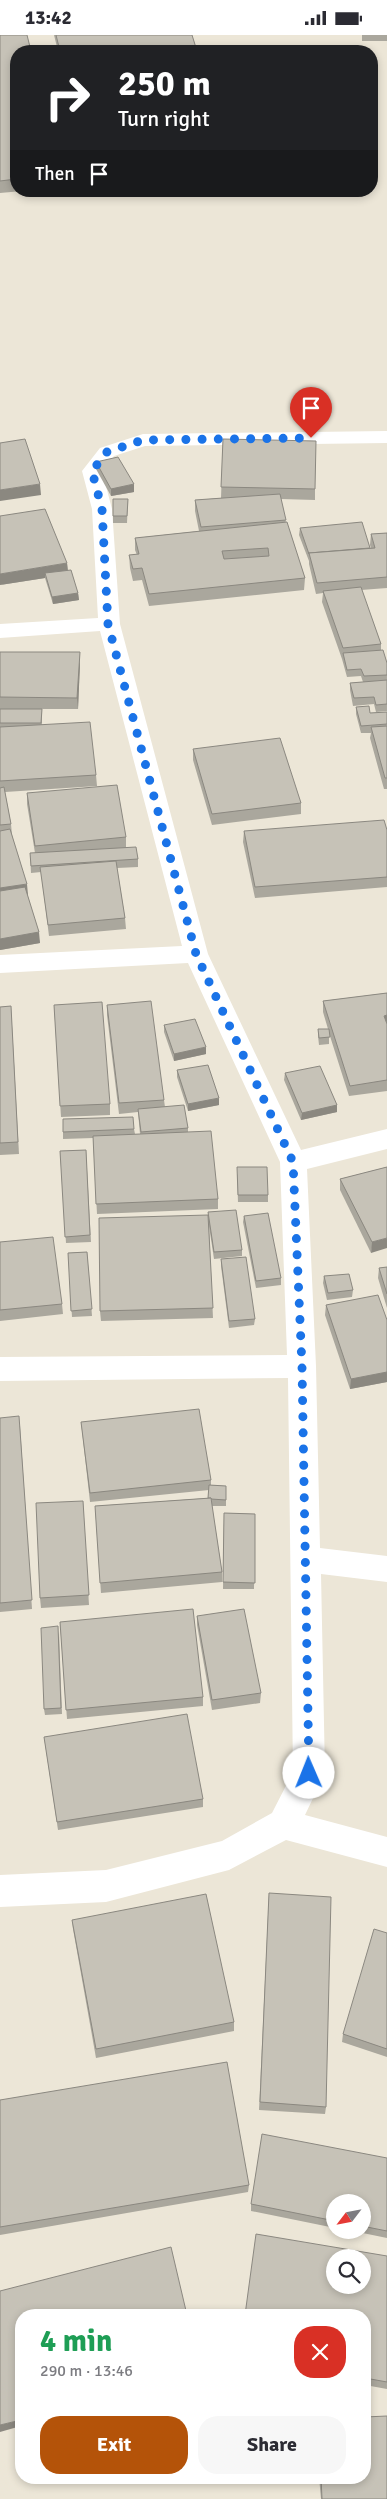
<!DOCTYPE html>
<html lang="en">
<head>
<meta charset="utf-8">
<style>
  :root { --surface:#fff; --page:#f7f7f7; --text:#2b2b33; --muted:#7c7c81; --accent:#b45309 }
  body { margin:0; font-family:Signika,sans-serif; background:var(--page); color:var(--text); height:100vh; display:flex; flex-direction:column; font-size:19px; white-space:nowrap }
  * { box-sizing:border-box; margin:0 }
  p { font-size:16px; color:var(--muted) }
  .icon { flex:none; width:28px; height:28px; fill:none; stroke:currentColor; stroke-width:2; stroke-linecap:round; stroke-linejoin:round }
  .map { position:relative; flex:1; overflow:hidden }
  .sheet { position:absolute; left:15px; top:2274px; width:356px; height:175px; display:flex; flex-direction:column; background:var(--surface); border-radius:20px; box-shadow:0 2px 8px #0003 }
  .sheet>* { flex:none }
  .hud { position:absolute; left:10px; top:10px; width:368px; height:152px; border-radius:20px; box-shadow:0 2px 8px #0003; background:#202124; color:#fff; overflow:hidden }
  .needle { width:32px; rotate:238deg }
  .tools { position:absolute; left:326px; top:2159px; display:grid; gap:10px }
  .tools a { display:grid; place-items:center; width:45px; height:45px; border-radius:50%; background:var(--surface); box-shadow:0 2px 8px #0003; font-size:25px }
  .pin { position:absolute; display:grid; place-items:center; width:42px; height:42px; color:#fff; margin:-51px -21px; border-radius:50% 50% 50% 0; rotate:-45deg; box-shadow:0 0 5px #0007 }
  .pin .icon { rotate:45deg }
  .me { position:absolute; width:55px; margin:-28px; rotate:359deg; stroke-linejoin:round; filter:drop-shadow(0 0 4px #0008) }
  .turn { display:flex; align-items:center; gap:18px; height:105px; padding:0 25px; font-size:22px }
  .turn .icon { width:65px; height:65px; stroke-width:2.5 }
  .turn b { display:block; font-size:35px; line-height:42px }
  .then { display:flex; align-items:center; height:48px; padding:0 25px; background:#0003; gap:10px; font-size:19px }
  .round { display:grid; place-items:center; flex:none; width:52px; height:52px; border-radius:20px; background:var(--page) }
  .overview { display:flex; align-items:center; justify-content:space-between; height:85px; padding:0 25px }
  h1 { font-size:30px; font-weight:800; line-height:38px; color:#1e9e55 }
  .cta { display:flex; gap:10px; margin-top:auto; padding:10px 25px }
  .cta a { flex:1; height:58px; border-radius:20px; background:var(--accent); color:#fff; font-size:20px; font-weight:800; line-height:58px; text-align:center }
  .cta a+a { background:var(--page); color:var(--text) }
  .status { display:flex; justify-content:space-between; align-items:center; height:35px; padding:0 25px; background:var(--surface); direction:ltr }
  .status svg { height:14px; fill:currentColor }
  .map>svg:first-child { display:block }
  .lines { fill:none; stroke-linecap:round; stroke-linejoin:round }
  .street { fill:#fff; fill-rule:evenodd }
  .wall { fill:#aaa79d }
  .shaded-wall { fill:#8b8880 }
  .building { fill:#c6c2b7; stroke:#8b8880; fill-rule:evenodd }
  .route { stroke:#1a73e8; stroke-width:9; stroke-dasharray:0 16.2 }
</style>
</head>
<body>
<div class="status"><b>13:42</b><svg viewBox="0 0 49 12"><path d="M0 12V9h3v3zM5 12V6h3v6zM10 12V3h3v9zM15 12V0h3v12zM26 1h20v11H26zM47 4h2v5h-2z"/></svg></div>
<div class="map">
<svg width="387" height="2464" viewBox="0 0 387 2464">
  <rect width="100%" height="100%" fill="#ece6d7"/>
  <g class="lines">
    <!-- street -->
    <polygon class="street" points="387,396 387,408 145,411 114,421 102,436 112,474 120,589 208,919 301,1115 387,1094 387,1114 307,1134 316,1331 320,1513 387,1521 387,1547 321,1539 325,1738 305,1780 387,1802 387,1832 286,1805 229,1835 106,1867 0,1872 0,1840 106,1835 222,1806 272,1778 293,1737 288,1343 0,1346 0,1322 287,1320 280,1127 188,928 0,938 0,920 182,911 100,596 0,603 0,589 98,583 92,474 82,436 100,413 143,399"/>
  </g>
  <!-- wall -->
  <g class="wall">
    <polygon points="0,0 16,16 16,156 22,156 0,158"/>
    <polygon points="54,0 192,0 197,16 58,16"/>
    <rect x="362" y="0" width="25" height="6"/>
    <polygon points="223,404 315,454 315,465 281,464 286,488 305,543 304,555 149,571 142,545 133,546 130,533 129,520 137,520 135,515 135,503 199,496 195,476 195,465 221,463"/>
    <polygon points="96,427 134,457 111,461 96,434"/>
    <polygon points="128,464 127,488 113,488 113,481"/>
    <polygon points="300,493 370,513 371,513 370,510 371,499 387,498 387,553 361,555 381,609 381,615 387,628 387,676 376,677 374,669 353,671 350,655 350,648 363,647 361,641 347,642 342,624 322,567 323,558 316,559 309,529 309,526 299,500"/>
    <polygon points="67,528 68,535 78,558 79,565 53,569 45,543 0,550"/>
    <polygon points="0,617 80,628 78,674 42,674 42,690 96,740 97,751 5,757 11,789 12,800 40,908 0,915"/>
    <polygon points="356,672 370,678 387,677 387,754 384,754 370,703 371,698 361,698 356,679"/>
    <polygon points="193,714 301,768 301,779 212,790 193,725"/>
    <polygon points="27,758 126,802 126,813 138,824 138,832 117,833 125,883 126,894 49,901 41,837 31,838 30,818 35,818 27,769"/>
    <polygon points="387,795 387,852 255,863 243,807 244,796"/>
    <polygon points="387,958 387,1056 349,1061 329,998 329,1009 319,1010 318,1001 318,994 328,994 323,977 323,966"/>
    <polygon points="54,970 110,1069 110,1080 61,1082"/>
    <polygon points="107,970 164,1065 165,1072 188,1093 188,1097 218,1164 218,1174 97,1179 93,1103 63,1104 63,1084 134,1094 135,1099 140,1099 138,1077 119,1079 107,980"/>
    <polygon points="11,971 19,1119 0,1120 0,972"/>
    <polygon points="164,990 206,1019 174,1026 164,997"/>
    <polygon points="177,1035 219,1070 188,1076 177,1042"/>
    <polygon points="285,1038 337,1070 337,1077 301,1085 284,1045"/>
    <polygon points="86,1115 91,1207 66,1208 60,1116"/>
    <polygon points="387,1132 371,1218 340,1155 340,1144"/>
    <polygon points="237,1139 268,1160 268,1167 238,1167"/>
    <polygon points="208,1177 242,1215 242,1221 214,1224 209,1191 213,1283 101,1286 100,1276 208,1180"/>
    <polygon points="244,1181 281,1243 281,1250 256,1253 243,1187"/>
    <polygon points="0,1207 62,1269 63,1279 0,1286"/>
    <polygon points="87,1217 92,1281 72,1282 68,1218"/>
    <polygon points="221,1224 255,1284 254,1290 229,1293 221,1231"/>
    <polygon points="387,1232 387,1273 378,1243 379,1233"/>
    <polygon points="324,1241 353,1255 352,1262 327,1265 323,1248"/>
    <polygon points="326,1270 387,1285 387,1347 350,1354 325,1280"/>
    <polygon points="0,1383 20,1391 32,1574 0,1577"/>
    <polygon points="81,1387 211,1445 211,1450 226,1451 226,1471 212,1471 222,1537 222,1547 101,1558 95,1471 208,1463 209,1455 90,1467"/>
    <polygon points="83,1466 89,1570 41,1573 40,1563"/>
    <polygon points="224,1478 255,1479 254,1554 223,1554"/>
    <polygon points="197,1581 261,1658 260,1668 212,1675 197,1590"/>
    <polygon points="60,1587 203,1662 203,1671 67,1684"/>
    <polygon points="59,1597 62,1679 45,1680 44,1674"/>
    <polygon points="44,1702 203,1764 203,1772 58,1795"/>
    <polygon points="269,1858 326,2072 325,2079 259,2075"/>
    <polygon points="72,1885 234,1987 234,1996 96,2023 73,1894"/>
    <polygon points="387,1898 387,2022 342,2007 343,1999"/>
    <polygon points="0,2065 249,2150 248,2157 0,2200"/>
    <polygon points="387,2123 387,2203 348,2195 362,2195 362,2168 335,2168 335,2193 251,2176 251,2169"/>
    <polygon points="387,2221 387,2354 365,2350 365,2280"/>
    <polygon points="319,2442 365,2442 387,2464 321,2464"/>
  </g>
  <!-- shaded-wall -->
  <g class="shaded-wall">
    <polygon points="40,449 41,460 0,466 0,455"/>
    <polygon points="134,449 134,457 111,461 111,454"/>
    <polygon points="67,528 68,539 45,538 45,543 0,550 0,539"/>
    <polygon points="78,558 79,565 53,569 52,562"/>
    <polygon points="80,617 80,628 78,674 77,663"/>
    <polygon points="27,849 28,860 0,864 0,853"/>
    <polygon points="39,897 40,908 0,915 0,904"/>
    <polygon points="387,980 387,991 384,981"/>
    <polygon points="206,1012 206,1019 174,1026 174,1019"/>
    <polygon points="219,1063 219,1070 188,1076 188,1069"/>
    <polygon points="337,1070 337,1077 301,1085 302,1078"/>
    <polygon points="387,1203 387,1213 371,1218 372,1207"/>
    <polygon points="387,1337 387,1347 350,1354 351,1344"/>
    <polygon points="21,2385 21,2391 0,2397 0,2390"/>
  </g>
  <!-- building -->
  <g class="building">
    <polygon points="0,0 27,0 31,16 16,16 16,144 0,146"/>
    <polygon points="56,0 192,0 197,16 60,16"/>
    <polygon points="25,404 40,449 0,455 0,408"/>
    <polygon points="223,404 316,406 315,454 221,452"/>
    <polygon points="118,422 134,449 111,454 96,427"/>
    <polygon points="280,459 286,485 201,492 195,465"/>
    <polygon points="113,464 128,464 127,481 113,481"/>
    <polygon points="45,474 67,528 0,539 0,481"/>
    <path d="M287,487L305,543L149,559L142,533L133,534L129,520L139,519L135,503ZM268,513L269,521L224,524L222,516Z"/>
    <polygon points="362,487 370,513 309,518 309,519 300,493"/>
    <polygon points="387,498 387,542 317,548 309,518 375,513 371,499"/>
    <polygon points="71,535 78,558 52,562 45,538"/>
    <polygon points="361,552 381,609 343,613 323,556"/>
    <polygon points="383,615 387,628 387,640 364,641 361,634 347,635 343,618"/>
    <polygon points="0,617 80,617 77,663 0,662"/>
    <polygon points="387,645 387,669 376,670 374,662 354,663 350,648"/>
    <polygon points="369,671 370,678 387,677 387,689 361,691 356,672"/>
    <polygon points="0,674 42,674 41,688 0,688"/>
    <polygon points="90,687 96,740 0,746 0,692"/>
    <polygon points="387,691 387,743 385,743 371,692"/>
    <polygon points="280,703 301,768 212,779 193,714"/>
    <polygon points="117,750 126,802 35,811 27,758"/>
    <polygon points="4,752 11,789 0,790 0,753"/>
    <polygon points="384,785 387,795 387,842 255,852 244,796"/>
    <polygon points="10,794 27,849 0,853 0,796"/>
    <polygon points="136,812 138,824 31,831 30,818"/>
    <polygon points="116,826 125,883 48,890 40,832"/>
    <polygon points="25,852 39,897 0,904 0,856"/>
    <polygon points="387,958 387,980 384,981 387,989 387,1045 350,1051 323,966"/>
    <polygon points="151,966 164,1065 119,1068 107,970"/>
    <polygon points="102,967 110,1069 60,1071 54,970"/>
    <polygon points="11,971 18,1107 0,1108 0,972"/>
    <polygon points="195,984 206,1012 174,1019 164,990"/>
    <polygon points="318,994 329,994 330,1002 319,1003"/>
    <polygon points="208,1030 219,1063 188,1069 177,1035"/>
    <polygon points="320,1031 337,1070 302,1078 285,1038"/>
    <polygon points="184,1070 188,1093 141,1097 138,1074"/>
    <polygon points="133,1082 134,1094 63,1097 63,1084"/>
    <polygon points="211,1096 218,1164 96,1169 93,1101"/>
    <polygon points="86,1115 90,1200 65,1202 60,1116"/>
    <polygon points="237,1132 267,1132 268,1160 238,1160"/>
    <polygon points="387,1132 387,1203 372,1207 340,1144"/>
    <polygon points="236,1175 242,1215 214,1217 208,1177"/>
    <polygon points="268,1178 281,1243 256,1246 244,1181"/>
    <polygon points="208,1180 213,1273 100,1276 99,1183"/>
    <polygon points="53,1202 62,1269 0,1275 0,1207"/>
    <polygon points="87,1217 92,1274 71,1276 68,1218"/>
    <polygon points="246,1222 255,1284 229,1286 221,1224"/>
    <polygon points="387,1232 387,1259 379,1233"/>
    <polygon points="349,1239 353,1255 328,1258 324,1241"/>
    <polygon points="378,1260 387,1285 387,1337 351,1344 326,1270"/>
    <polygon points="199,1374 211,1445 90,1458 81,1387"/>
    <polygon points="19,1381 32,1565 0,1568 0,1383"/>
    <polygon points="209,1450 226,1451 226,1465 211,1464 211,1463 208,1463"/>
    <polygon points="211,1463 222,1537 100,1548 95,1471"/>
    <polygon points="83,1466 89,1560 40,1563 36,1468"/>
    <polygon points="224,1478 255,1479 255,1548 223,1547"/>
    <polygon points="193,1574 203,1662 66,1675 60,1587"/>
    <polygon points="244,1574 261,1658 212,1665 197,1581"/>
    <polygon points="58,1591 61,1673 44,1674 41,1593"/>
    <polygon points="187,1679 203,1764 57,1787 44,1702"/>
    <polygon points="269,1858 331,1862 326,2072 260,2067"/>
    <polygon points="206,1859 234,1987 96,2014 72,1885"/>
    <polygon points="374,1894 387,1898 387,2014 343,1999"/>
    <polygon points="227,2027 249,2150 0,2192 0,2065"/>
    <polygon points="262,2099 387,2123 387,2196 362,2191 362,2168 335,2168 335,2186 251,2169"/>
    <path d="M256,2199L387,2221V2347L365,2343V2280H245ZM335,2222H362V2250H335Z"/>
    <polygon points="171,2212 187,2280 21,2280 21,2385 0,2390 0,2256"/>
    <polygon points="387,2381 387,2464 322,2464 321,2442 365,2442 365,2382"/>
  </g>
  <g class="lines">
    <!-- route -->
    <polyline class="route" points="309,1738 302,1331 293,1127 196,919 108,589 102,474 92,436 107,417 143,405 311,403"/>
  </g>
</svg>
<div class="tools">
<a><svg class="needle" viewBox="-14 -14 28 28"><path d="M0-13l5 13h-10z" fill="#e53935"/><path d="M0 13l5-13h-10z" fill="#7c7c81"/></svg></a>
<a><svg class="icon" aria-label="search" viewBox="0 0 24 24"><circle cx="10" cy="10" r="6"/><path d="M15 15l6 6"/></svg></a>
</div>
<div class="pin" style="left:311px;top:403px;background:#d93025"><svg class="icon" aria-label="arrive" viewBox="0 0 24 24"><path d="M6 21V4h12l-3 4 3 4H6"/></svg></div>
<svg class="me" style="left:309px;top:1738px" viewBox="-20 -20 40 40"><circle r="19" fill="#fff"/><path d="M0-13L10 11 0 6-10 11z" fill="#1a73e8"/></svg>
<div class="hud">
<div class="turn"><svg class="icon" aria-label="right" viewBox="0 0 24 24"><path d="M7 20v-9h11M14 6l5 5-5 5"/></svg><div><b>250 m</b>Turn right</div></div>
<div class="then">Then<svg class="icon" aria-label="arrive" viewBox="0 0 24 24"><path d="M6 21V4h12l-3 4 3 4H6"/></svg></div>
</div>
<section class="sheet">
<div class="overview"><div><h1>4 min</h1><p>290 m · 13:46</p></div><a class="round" style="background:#d93025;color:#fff"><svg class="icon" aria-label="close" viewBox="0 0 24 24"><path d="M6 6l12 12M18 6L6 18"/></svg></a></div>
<div class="cta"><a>Exit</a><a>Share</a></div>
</section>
</div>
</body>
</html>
